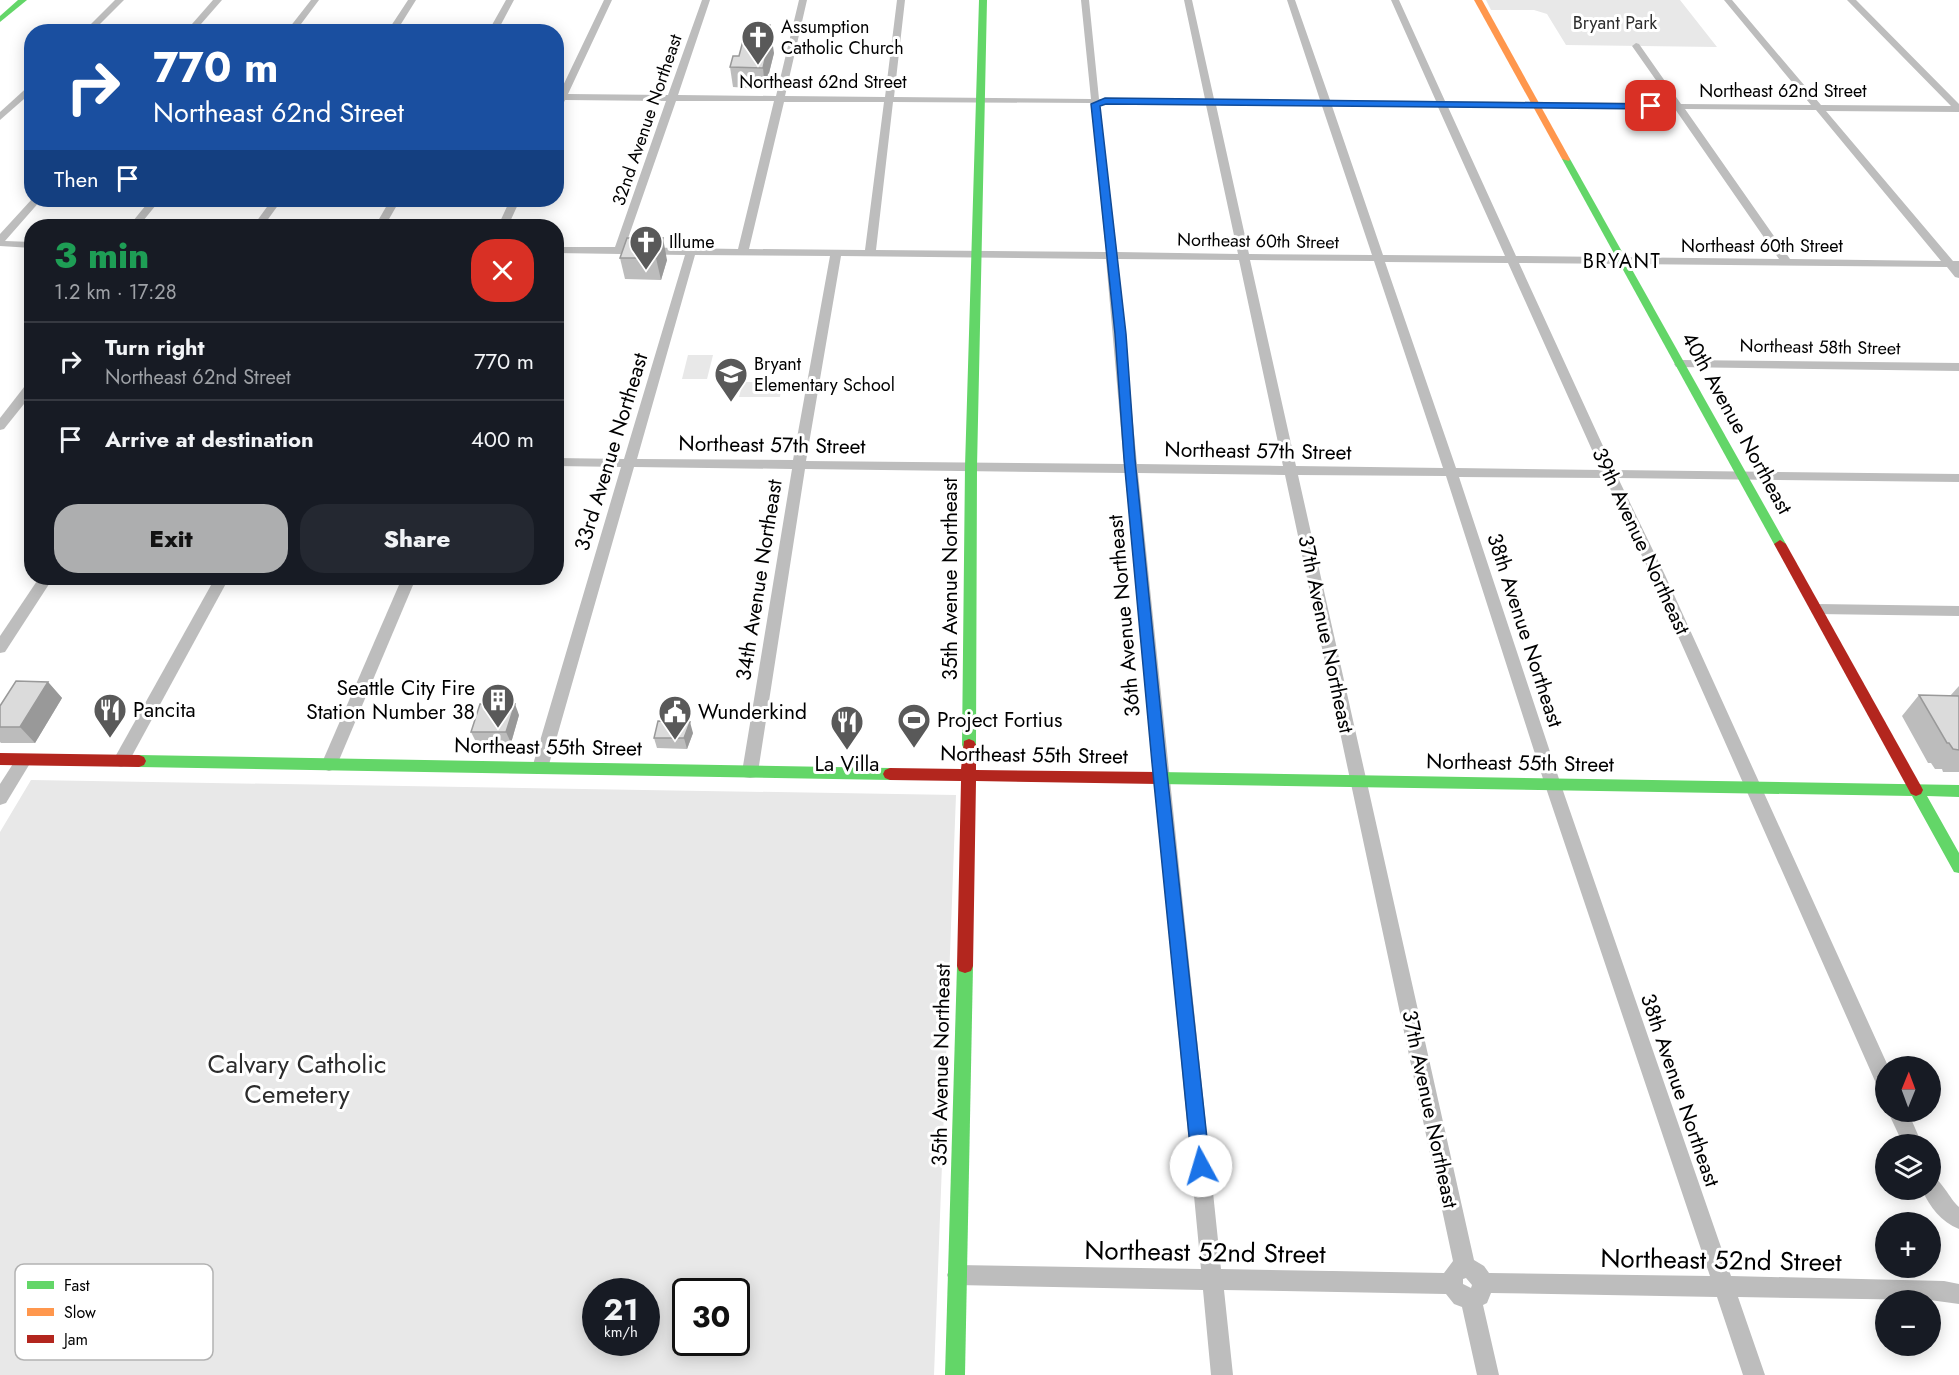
<!DOCTYPE html>
<html lang="en">
<head>
<meta charset="utf-8">
<style>
  :root { --surface:#171b24; --page:#242831; --text:#f1f3f6; --muted:#9ea1a6; --line:#363941; --accent:#adaeaf }
  body { margin:0; font-family:Jost,sans-serif; background:var(--page); color:var(--text); height:100vh; display:flex; flex-direction:column; font-size:22px; white-space:nowrap }
  * { box-sizing:border-box; margin:0 }
  p { font-size:20px; color:var(--muted) }
  .icon { flex:none; width:33px; height:33px; fill:none; stroke:currentColor; stroke-width:2; stroke-linecap:round; stroke-linejoin:round }
  .map { position:relative; flex:1; overflow:hidden }
  .side { position:absolute; left:24px; top:219px; width:540px; height:366px; display:flex; flex-direction:column; background:var(--surface); border-radius:24px; box-shadow:0 3px 15px #0003 }
  .side>* { flex:none }
  .top-card { position:absolute; left:24px; top:24px; width:540px; height:183px; border-radius:24px; box-shadow:0 3px 15px #0003; background:#1a4fa0; color:#fff; overflow:hidden }
  .needle { width:39px; rotate:1deg }
  .fabs { position:absolute; left:1875px; top:1056px; display:grid; gap:12px }
  .fabs a { display:grid; place-items:center; width:66px; height:66px; border-radius:50%; background:var(--surface); box-shadow:0 3px 15px #0003; font-size:30px }
  .speed { position:absolute; left:582px; top:1278px; display:flex; gap:12px; font-size:30px; font-weight:700; text-align:center }
  .speed>* { display:grid; place-content:center; width:78px; height:78px; border-radius:50%; background:var(--surface); box-shadow:0 3px 15px #0003; line-height:1 }
  .speed small { font-size:15px; font-weight:400 }
  .speed .limit { border:3px solid #111; border-radius:9px; background:#fff; color:#111 }
  .pin { position:absolute; display:grid; place-items:center; width:51px; height:51px; color:#fff; margin:-26px; border-radius:12px; box-shadow:0 3px 9px #0006 }
  .me { position:absolute; width:66px; margin:-33px; rotate:354deg; stroke-linejoin:round; filter:drop-shadow(0 0 4px #0008) }
  .turn { display:flex; align-items:center; gap:21px; height:126px; padding:0 30px; font-size:27px }
  .turn .icon { width:78px; height:78px; stroke-width:2.5 }
  .turn b { display:block; font-size:42px; line-height:51px }
  .then { display:flex; align-items:center; height:57px; padding:0 30px; background:#0003; gap:12px; font-size:22px }
  .round { display:grid; place-items:center; flex:none; width:63px; height:63px; border-radius:24px; background:var(--page) }
  .head { display:flex; align-items:center; justify-content:space-between; height:102px; padding:0 30px }
  h1 { font-size:36px; font-weight:800; line-height:45px; color:#1e9e55 }
  .primary-button { display:flex; gap:12px; margin-top:auto; padding:12px 30px }
  .primary-button a { flex:1; height:69px; border-radius:24px; background:var(--accent); color:#111; font-size:24px; font-weight:800; line-height:69px; text-align:center }
  .primary-button a+a { background:var(--page); color:var(--text) }
  ul { padding:0; list-style:none }
  li { display:flex; align-items:center; gap:18px; height:78px; padding:0 30px; border-top:2px solid var(--line) }
  li div { flex:1 }
  li b { display:block; font-size:22px }
  li em { font-style:normal }
  .map>svg:first-child { display:block }
  .green { fill:#e8e8e8; fill-rule:evenodd }
  .lines { fill:none; stroke-linecap:round; stroke-linejoin:round }
  .street { fill:#bdbdbd; fill-rule:evenodd }
  .fast { fill:#63d668; fill-rule:evenodd }
  .slow { fill:#ff974d; fill-rule:evenodd }
  .jam { fill:#b3261e; fill-rule:evenodd }
  .wall { fill:#bcbcbc }
  .shaded-wall { fill:#999 }
  .building { fill:#dbdbdb; stroke:#999; stroke-width:1.5 }
  .route { fill:#1a73e8; stroke:#114b97; stroke-width:1.5 }
  .labels { text-anchor:middle; stroke-width:6; stroke-linejoin:round; paint-order:stroke }
  .far-park-label { font-size:18px; fill:#2c2c2c; stroke:#fff }
  .far-poi-label { font-size:18px; fill:#000; stroke:#fff; text-anchor:start }
  .far-street-label { font-size:18px; fill:#000; stroke:#fff }
  .far-quarter-label { font-size:20px; letter-spacing:1.5px; fill:#000; stroke:#fff }
  .street-label { font-size:21px; fill:#000; stroke:#fff }
  .poi-label { font-size:21px; fill:#000; stroke:#fff; text-anchor:start }
  .near-park-label { font-size:26px; fill:#2c2c2c; stroke:#fff }
  .near-street-label { font-size:26px; fill:#000; stroke:#fff }
  .key { fill:#fff; stroke:#b2b2b2; stroke-width:1.5 }
  .key-label { font-size:16px; fill:#000 }
</style>
</head>
<body>
<div class="map">
<svg width="1959" height="1375" viewBox="0 0 1959 1375">
  <rect width="100%" height="100%" fill="#fff"/>
  <!-- green -->
  <g class="green">
    <polygon points="1486,0 1680,0 1717,47 1566,45 1547,14 1534,10 1491,10"/>
    <polygon points="688,355 713,355 707,379 682,379"/>
    <polygon points="743,382 782,382 780,397 739,397"/>
    <path d="M31,780L956,795L934,1375H0V832ZM596,1292H646V1342H596ZM686,1292H736V1342H686Z"/>
  </g>
  <g class="lines">
    <!-- street -->
    <g class="street">
      <polygon points="115,0 124,0 92,32 83,32"/>
      <polygon points="213,0 222,0 194,32 185,32"/>
      <polygon points="311,0 319,0 295,32 286,32"/>
      <polygon points="408,0 416,0 396,32 387,32"/>
      <polygon points="506,0 514,0 497,32 488,32"/>
      <path d="M604,0H612L568,94L668,95L702,0H710L678,95L776,96L799,0H807L785,96L885,97L897,0H905L894,97L1091,99L1081,0H1089L1099,99H1205L1184,0H1192L1214,99L1320,100L1287,0H1295L1330,100L1436,101L1391,0H1399L1445,101L1672,103L1632,46L1636,43L1639,44L1681,104L1811,105L1724,0H1732L1821,105L1951,106L1847,0H1856L1959,104V112L1826,111L1953,261H1959V278L1955,277L1947,267L1519,263L1614,470L1959,474V482L1618,478L1665,575L1888,1066H1886V1093L1879,1090L1651,575L1605,478L1459,477L1561,785L1731,1276L1944,1281L1959,1284V1304L1930,1300L1738,1297L1765,1375H1743L1717,1297L1491,1293L1487,1303L1483,1305L1499,1375H1477L1462,1307L1454,1304L1446,1294L1224,1290L1233,1375H1211L1203,1290L957,1285L950,1282L947,1275L950,1268L957,1265L1201,1269L1125,473L805,469L758,772L756,777L750,778L744,777L742,772L792,469L634,467L548,768L546,772L540,774L534,772L532,768L621,467L556,466V458L624,459L685,255L556,253V247H615L666,101L565,100L559,112L556,113V94H559ZM676,101H774L738,249L625,247ZM784,102H884L865,250L749,249ZM893,102L1091,103L1106,252L876,250ZM1099,103L1206,105L1238,254L1117,252ZM1216,105L1322,106L1372,255L1249,254ZM1332,106L1438,107L1505,256L1383,255ZM1448,107L1675,109L1779,259L1516,256ZM1685,109L1816,110L1941,261L1790,259ZM695,255L830,256L793,460L637,459ZM841,256L1106,259L1124,464L806,461ZM1117,259L1239,260L1283,466L1137,464ZM1250,260L1374,261L1443,468L1296,466ZM1385,262L1508,263L1601,470L1456,468ZM1138,473L1285,475L1453,1261L1444,1273L1221,1269ZM1298,475L1446,476L1545,785L1710,1276L1489,1273L1484,1266L1474,1260ZM1466,1278L1472,1285L1471,1288L1463,1284V1279Z"/>
      <polygon points="32,83 32,92 0,120 0,112"/>
      <polygon points="32,199 41,200 5,241 32,242 32,248 0,246 0,234"/>
      <polygon points="150,200 160,200 139,226 129,226"/>
      <polygon points="272,200 282,200 263,226 253,226"/>
      <polygon points="390,200 400,200 385,226 375,226"/>
      <polygon points="510,200 520,200 508,226 498,226"/>
      <polygon points="1680,360 1959,363 1959,371 1676,367 1674,364"/>
      <polygon points="32,381 32,394 4,429 0,430 0,418 28,382"/>
      <polygon points="39,578 53,578 5,652 0,653 0,636"/>
      <polygon points="215,578 229,578 127,765 121,767 115,765 113,761 115,757"/>
      <polygon points="402,578 416,578 337,765 335,769 329,771 323,769 321,765"/>
      <polygon points="1817,604 1959,606 1959,616 1817,614 1810,609"/>
      <polygon points="24,754 30,756 32,760 6,803 0,805 0,784 18,756"/>
      <polygon points="1888,1112 1908,1112 1922,1144 1903,1144"/>
      <path d="M1930,1175C1942,1180 1949,1198 1959,1207V1229C1941,1222 1930,1207 1922,1190H1930Z"/>
    </g>
    <!-- fast -->
    <g class="fast">
      <polygon points="18,0 27,0 0,22 0,16"/>
      <polygon points="979,0 987,0 977,467 976,745 974,749 964,749 962,745 965,467"/>
      <polygon points="1563,157 1570,159 1786,544 1784,547 1780,548 1774,544 1562,159"/>
      <polygon points="139,755 890,768 895,770 897,774 895,778 890,780 139,767 134,765 132,761 134,757"/>
      <polygon points="1158,772 1959,785 1959,797 1927,796 1959,853 1959,873 1954,872 1912,796 1158,784 1153,782 1151,778 1153,774"/>
      <polygon points="965,959 971,961 973,966 965,1375 945,1375 957,966 959,961"/>
    </g>
    <!-- slow -->
    <polygon class="slow" points="1474,0 1482,0 1570,159 1569,161 1562,159"/>
    <!-- jam -->
    <g class="jam">
      <polygon points="1780,540 1786,544 1921,786 1923,790 1921,794 1916,796 1911,794 1774,544"/>
      <polygon points="969,739 974,741 976,745 976,770 1158,772 1163,774 1165,778 1163,782 1158,784 976,781 973,966 971,971 965,973 959,971 957,966 961,781 890,780 885,778 883,774 885,770 890,768 961,769 964,741"/>
      <polygon points="0,753 139,755 144,757 146,761 144,765 139,767 0,765"/>
    </g>
  </g>
  <!-- wall -->
  <g class="wall">
    <polygon points="774,53 765,89 733,87 730,67"/>
    <polygon points="627,238 667,260 661,280 625,279 620,258"/>
    <polygon points="48,682 62,698 35,743 1,743 0,742 0,706"/>
    <polygon points="1959,686 1959,772 1943,772 1942,769 1935,769 1931,763 1928,763 1902,716 1919,695 1950,696"/>
    <polygon points="519,715 511,743 476,742 471,732"/>
    <polygon points="693,733 687,749 657,748 654,738"/>
  </g>
  <!-- shaded-wall -->
  <g class="shaded-wall">
    <polygon points="771,33 774,53 765,89 763,68"/>
    <polygon points="663,238 667,260 661,280 656,258"/>
    <polygon points="48,682 62,698 35,743 20,727"/>
    <polygon points="515,704 519,715 511,743 506,732"/>
    <polygon points="690,722 693,733 687,749 684,738"/>
  </g>
  <!-- building -->
  <g class="building">
    <polygon points="753,25 770,25 771,33 763,68 730,67 733,56 739,56 745,33 748,33"/>
    <polygon points="627,238 663,238 656,258 620,258"/>
    <polygon points="16,681 48,682 20,727 0,727 0,706"/>
    <polygon points="1919,695 1959,696 1959,750 1953,749 1949,743 1947,743"/>
    <polygon points="480,704 515,704 506,732 471,732"/>
    <polygon points="658,721 690,722 684,738 654,738"/>
  </g>
  <!-- route -->
  <polygon class="route" points="1105,98 1651,104 1655,106 1651,109 1106,104 1100,106 1126,334 1135,459 1166,763 1210,1166 1208,1172 1201,1175 1195,1172 1192,1166 1152,763 1124,459 1115,334 1091,104"/>
  <!-- icons -->
  <defs>
    <g id="church-pin" transform="scale(1.725)"><path d="M0 17L-7.5 6A9.5 9.5 0 1 1 7.5 6Z" fill="#595959" stroke="#fff"/><path d="M-1.2-6h2.4v3.5h3.3v2.4h-3.3V6h-2.4V-.1h-3.3v-2.4h3.3Z" fill="#fff"/></g>
    <g id="school-pin" transform="scale(1.725)"><path d="M0 17L-7.5 6A9.5 9.5 0 1 1 7.5 6Z" fill="#595959" stroke="#fff"/><path d="M0-5L7-2L0 1L-7-2ZM-4 1L0 2.5L4 1V4Q0 6-4 4Z" fill="#fff"/></g>
    <g id="building-pin" transform="scale(1.725)"><path d="M0 17L-7.5 6A9.5 9.5 0 1 1 7.5 6Z" fill="#595959" stroke="#fff"/><path d="M-4-6H4V6H1V3H-1V6H-4ZM-2.5-4.3h1.7v1.8h-1.7ZM.8-4.3h1.7v1.8H.8ZM-2.5-1h1.7V.8h-1.7ZM.8-1h1.7V.8H.8Z" fill="#fff"/></g>
    <g id="restaurant-pin" transform="scale(1.725)"><path d="M0 17L-7.5 6A9.5 9.5 0 1 1 7.5 6Z" fill="#595959" stroke="#fff"/><path d="M-5-6h1v4h1v-4h1v4h1v-4h1v5L-1.5 .5V6h-2V.5L-5-1ZM5-6V6H3V1.5H1.5Q1.5-4 5-6Z" fill="#fff"/></g>
    <g id="civic-pin" transform="scale(1.725)"><path d="M0 17L-7.5 6A9.5 9.5 0 1 1 7.5 6Z" fill="#595959" stroke="#fff"/><path d="M-.6-6.5H3V-4.5H.6V-3L4-1V1h2V6H-6V1h2V-1L-.6-3ZM-1.2 2.5V6h2.4V2.5Z" fill="#fff"/></g>
    <g id="stadium-pin" transform="scale(1.725)"><path d="M0 17L-7.5 6A9.5 9.5 0 1 1 7.5 6Z" fill="#595959" stroke="#fff"/><path d="M0-5a6.5 5 0 1 0 0 10a6.5 5 0 1 0 0-10ZM-3.5-1.8h7v3.6h-7Z" fill="#fff"/></g>
  </defs>
  <g fill-rule="evenodd">
    <use href="#church-pin" x="758" y="37"/>
    <use href="#church-pin" x="646" y="242"/>
    <use href="#school-pin" x="731" y="374"/>
    <use href="#building-pin" x="498" y="700"/>
    <use href="#restaurant-pin" x="110" y="710"/>
    <use href="#civic-pin" x="675" y="712"/>
    <use href="#stadium-pin" x="914" y="720"/>
    <use href="#restaurant-pin" x="847" y="722"/>
  </g>
  <g class="labels">
    <!-- far-park labels -->
    <g class="far-park-label">
      <text x="1615" y="29">Bryant Park</text>
    </g>
    <!-- far-poi labels -->
    <g class="far-poi-label">
      <text x="781" y="33">Assumption<tspan x="781" dy="21">Catholic Church</tspan></text>
      <text x="669" y="248">Illume</text>
      <text x="754" y="370">Bryant<tspan x="754" dy="21">Elementary School</tspan></text>
    </g>
    <!-- far-street labels -->
    <g class="far-street-label">
      <text x="823" y="88">Northeast 62nd Street</text>
      <text x="1783" y="97">Northeast 62nd Street</text>
      <text transform="translate(647 120) rotate(-71)" y="6">32nd Avenue Northeast</text>
      <text transform="translate(1258 241) rotate(1)" y="6">Northeast 60th Street</text>
      <text x="1762" y="252">Northeast 60th Street</text>
      <text transform="translate(1820 347) rotate(1)" y="6">Northeast 58th Street</text>
    </g>
    <!-- far-quarter labels -->
    <g class="far-quarter-label">
      <text x="1622" y="268">BRYANT</text>
    </g>
    <!-- street labels -->
    <g class="street-label">
      <text transform="translate(1737 423) rotate(61)" y="7">40th Avenue Northeast</text>
      <text transform="translate(772 445) rotate(1)" y="7">Northeast 57th Street</text>
      <text transform="translate(1258 451) rotate(1)" y="7">Northeast 57th Street</text>
      <text transform="translate(611 452) rotate(-73)" y="7">33rd Avenue Northeast</text>
      <text transform="translate(1641 541) rotate(65)" y="7">39th Avenue Northeast</text>
      <text transform="translate(950 579) rotate(-90)" y="7">35th Avenue Northeast</text>
      <text transform="translate(759 580) rotate(-81)" y="7">34th Avenue Northeast</text>
      <text transform="translate(1124 616) rotate(-95)" y="7">36th Avenue Northeast</text>
      <text transform="translate(1525 630) rotate(72)" y="7">38th Avenue Northeast</text>
      <text transform="translate(1326 634) rotate(78)" y="7">37th Avenue Northeast</text>
      <text transform="translate(548 747) rotate(1)" y="7">Northeast 55th Street</text>
      <text transform="translate(1034 755) rotate(1)" y="7">Northeast 55th Street</text>
      <text transform="translate(1520 763) rotate(1)" y="7">Northeast 55th Street</text>
      <text transform="translate(941 1065) rotate(-89)" y="7">35th Avenue Northeast</text>
      <text transform="translate(1680 1090) rotate(71)" y="7">38th Avenue Northeast</text>
      <text transform="translate(1430 1109) rotate(78)" y="7">37th Avenue Northeast</text>
    </g>
    <!-- poi labels -->
    <g class="poi-label">
      <text x="475" y="695" text-anchor="end">Seattle City Fire<tspan x="475" dy="24">Station Number 38</tspan></text>
      <text x="133" y="717">Pancita</text>
      <text x="698" y="719">Wunderkind</text>
      <text x="937" y="727">Project Fortius</text>
      <text x="847" y="771" text-anchor="middle">La Villa</text>
    </g>
    <!-- near-park labels -->
    <g class="near-park-label">
      <text x="297" y="1073">Calvary Catholic<tspan x="297" dy="30">Cemetery</tspan></text>
    </g>
    <!-- near-street labels -->
    <g class="near-street-label">
      <text transform="translate(1205 1252) rotate(1)" y="9">Northeast 52nd Street</text>
      <text transform="translate(1721 1260) rotate(1)" y="9">Northeast 52nd Street</text>
    </g>
  </g>
  <!-- legend -->
  <rect x="15" y="1264" width="198" height="96" rx="9" class="key"/>
  <rect x="27" y="1281" width="27" height="8" fill="#63d668"/>
  <rect x="27" y="1308" width="27" height="8" fill="#ff974d"/>
  <rect x="27" y="1335" width="27" height="8" fill="#b3261e"/>
  <g class="key-label">
    <text x="64" y="1291">Fast</text>
    <text x="64" y="1318">Slow</text>
    <text x="64" y="1345">Jam</text>
  </g>
</svg>
<div class="fabs">
<a><svg class="needle" viewBox="-14 -14 28 28"><path d="M0-13l5 13h-10z" fill="#e53935"/><path d="M0 13l5-13h-10z" fill="#9ea1a6"/></svg></a>
<a><svg class="icon" aria-label="layers" viewBox="0 0 24 24"><path d="M12 4l9 5-9 5-9-5zM3 14l9 5 9-5"/></svg></a>
<a>+</a>
<a>−</a>
</div>
<div class="speed"><div>21<small>km/h</small></div><div class="limit">30</div></div>
<div class="pin" style="left:1651px;top:106px;background:#d93025"><svg class="icon" aria-label="arrive" viewBox="0 0 24 24"><path d="M6 21V4h12l-3 4 3 4H6"/></svg></div>
<svg class="me" style="left:1201px;top:1166px" viewBox="-20 -20 40 40"><circle r="19" fill="#fff"/><path d="M0-13L10 11 0 6-10 11z" fill="#1a73e8"/></svg>
<div class="top-card">
<div class="turn"><svg class="icon" aria-label="right" viewBox="0 0 24 24"><path d="M7 20v-9h11M14 6l5 5-5 5"/></svg><div><b>770 m</b>Northeast 62nd Street</div></div>
<div class="then">Then<svg class="icon" aria-label="arrive" viewBox="0 0 24 24"><path d="M6 21V4h12l-3 4 3 4H6"/></svg></div>
</div>
<section class="side">
<div class="head"><div><h1>3 min</h1><p>1.2 km · 17:28</p></div><a class="round" style="background:#d93025;color:#fff"><svg class="icon" aria-label="close" viewBox="0 0 24 24"><path d="M6 6l12 12M18 6L6 18"/></svg></a></div>
<ul>
<li><svg class="icon" aria-label="right" viewBox="0 0 24 24"><path d="M7 20v-9h11M14 6l5 5-5 5"/></svg><div><b>Turn right</b><p>Northeast 62nd Street</p></div><em>770 m</em></li>
<li><svg class="icon" aria-label="arrive" viewBox="0 0 24 24"><path d="M6 21V4h12l-3 4 3 4H6"/></svg><div><b>Arrive at destination</b></div><em>400 m</em></li>
</ul>
<div class="primary-button"><a>Exit</a><a>Share</a></div>
</section>
</div>
</body>
</html>
